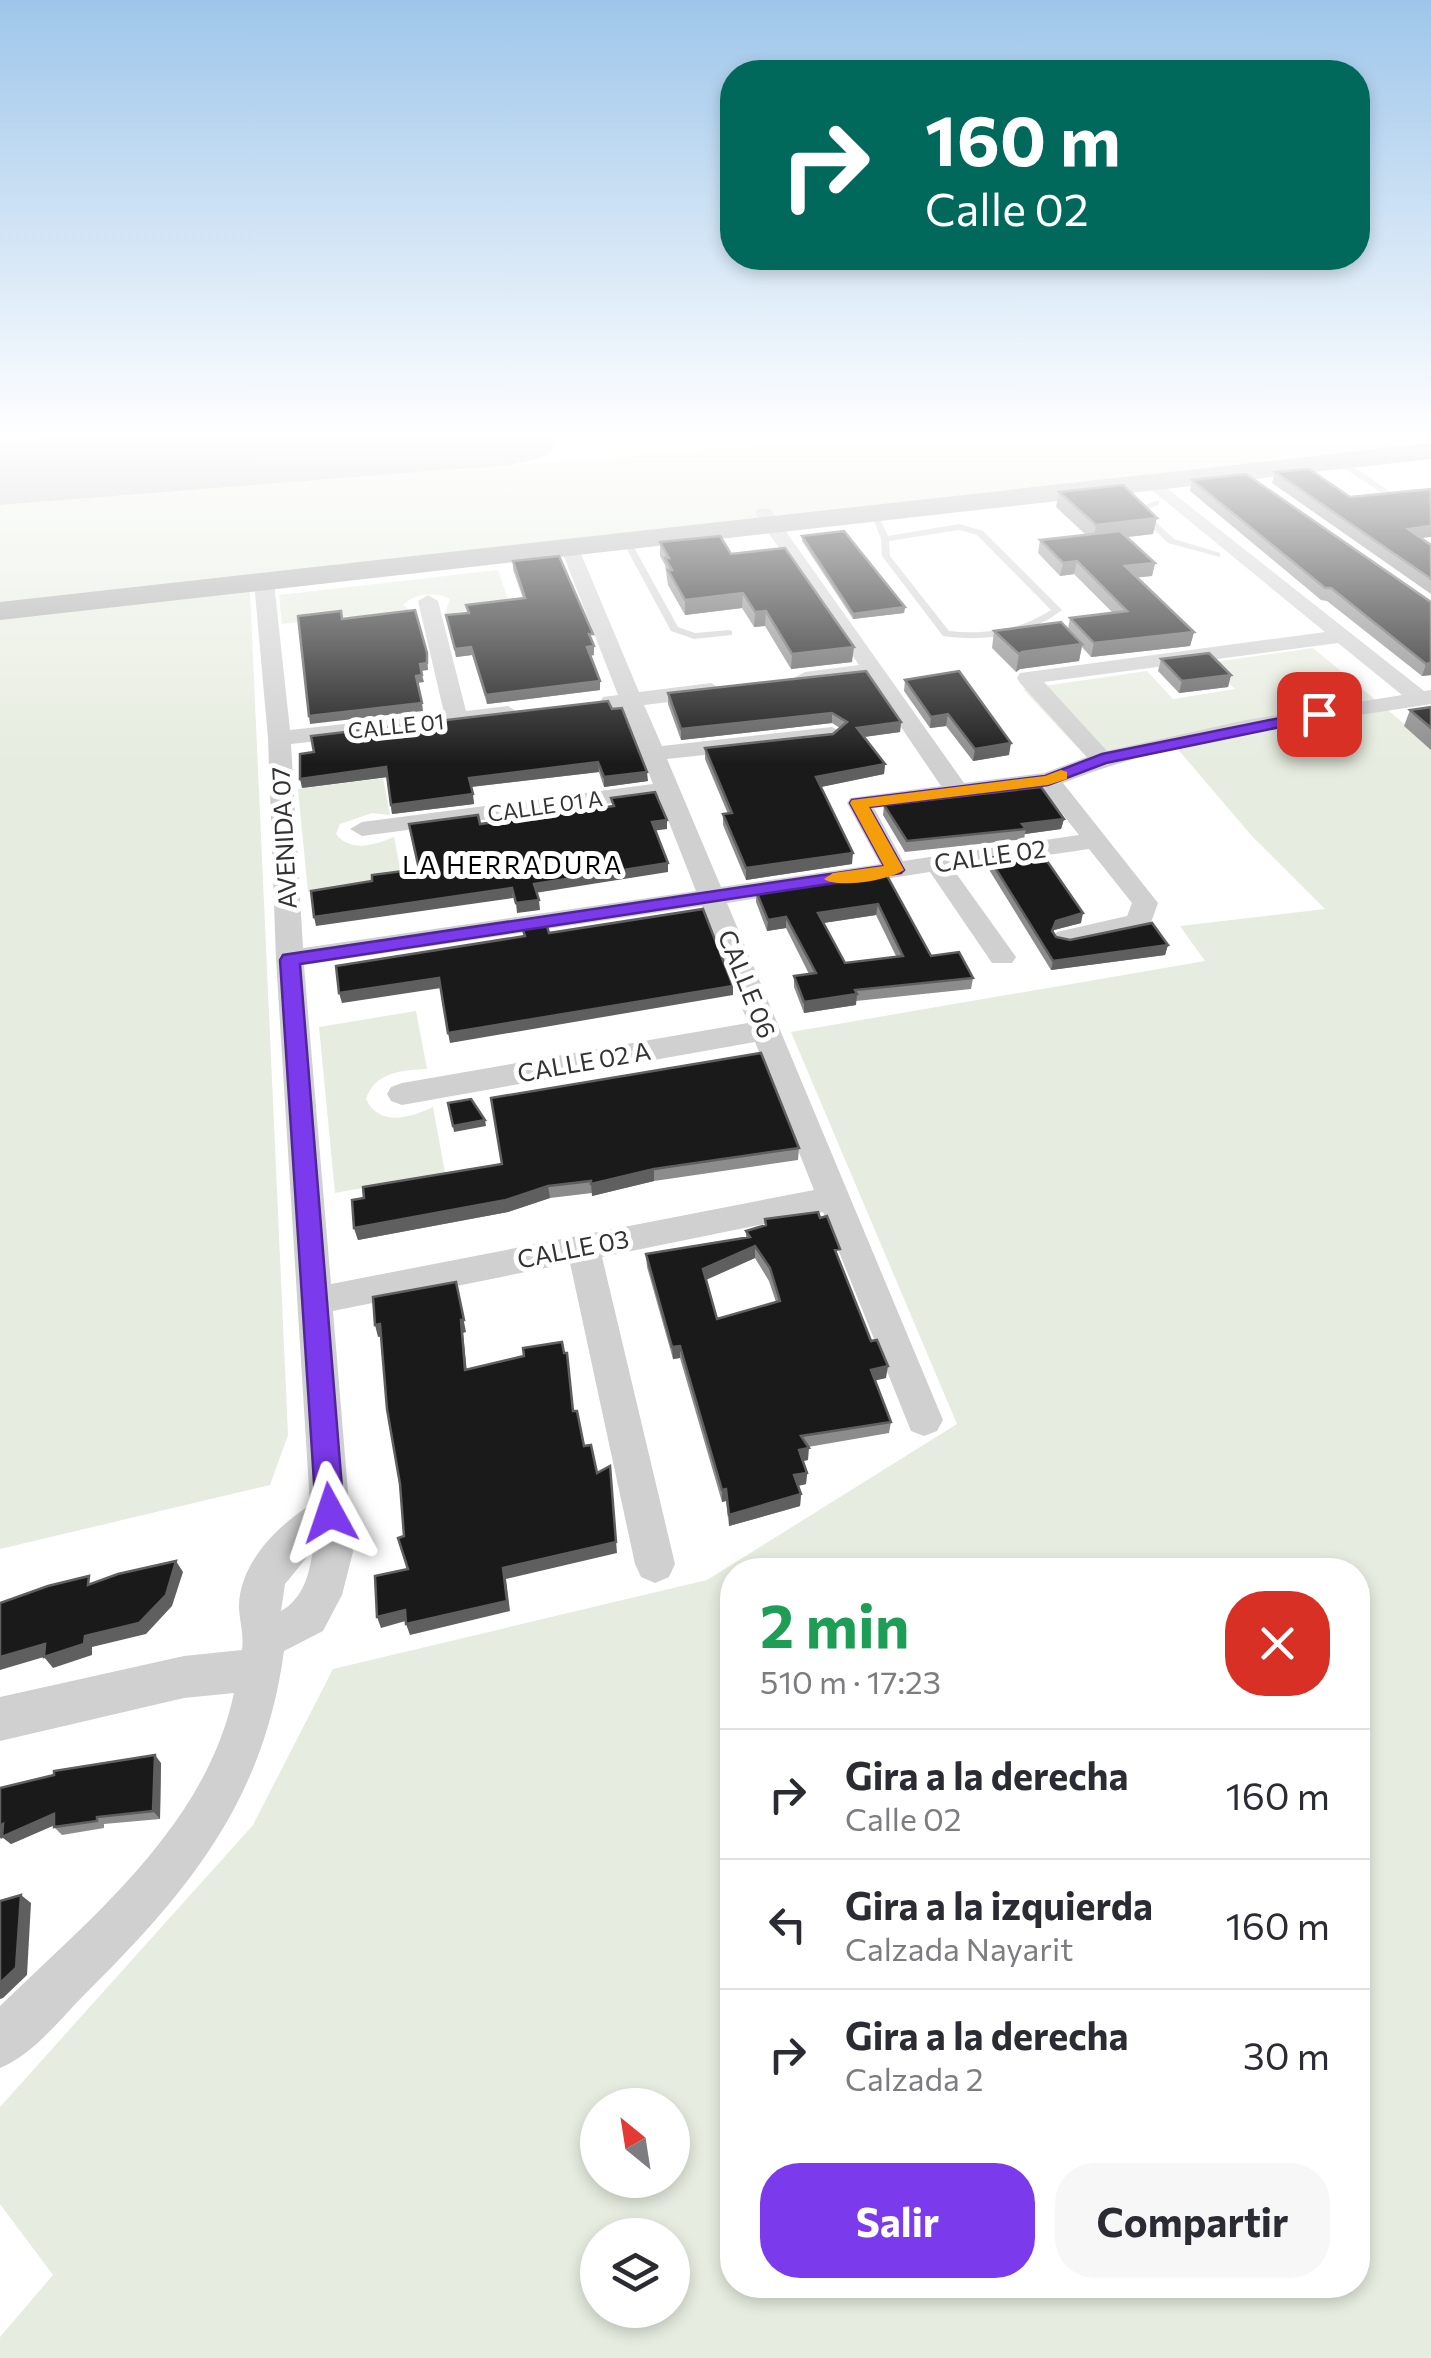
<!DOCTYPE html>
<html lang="es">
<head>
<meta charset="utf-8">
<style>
  :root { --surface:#fff; --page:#f7f7f7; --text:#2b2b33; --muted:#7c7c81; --line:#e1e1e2; --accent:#7c3aed }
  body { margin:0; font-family:Commissioner,sans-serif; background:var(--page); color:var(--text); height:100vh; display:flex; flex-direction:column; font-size:38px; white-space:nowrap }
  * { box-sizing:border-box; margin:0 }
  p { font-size:32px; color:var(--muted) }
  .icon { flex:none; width:55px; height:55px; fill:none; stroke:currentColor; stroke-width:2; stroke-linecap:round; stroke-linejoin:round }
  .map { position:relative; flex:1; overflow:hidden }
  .details { position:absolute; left:720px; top:1558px; width:650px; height:740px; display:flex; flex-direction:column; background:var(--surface); border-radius:40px; box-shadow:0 5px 15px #0003 }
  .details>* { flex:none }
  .hud { position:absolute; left:720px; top:60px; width:650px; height:210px; border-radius:40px; box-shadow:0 5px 15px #0003; background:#00695c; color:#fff; overflow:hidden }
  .needle { width:65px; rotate:330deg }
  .controls { position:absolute; left:580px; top:2088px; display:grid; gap:20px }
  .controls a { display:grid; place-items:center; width:110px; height:110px; border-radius:50%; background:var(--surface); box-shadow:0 5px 15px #0003; font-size:50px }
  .pin { position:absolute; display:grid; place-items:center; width:85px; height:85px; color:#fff; margin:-42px; border-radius:20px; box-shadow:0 5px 15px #0006 }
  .me { position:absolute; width:110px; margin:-55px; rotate:355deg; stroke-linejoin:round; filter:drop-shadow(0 0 8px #0008) }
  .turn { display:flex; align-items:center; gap:35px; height:210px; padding:0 40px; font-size:45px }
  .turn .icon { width:130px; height:130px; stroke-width:2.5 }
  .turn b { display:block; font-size:70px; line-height:85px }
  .round { display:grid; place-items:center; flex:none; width:105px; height:105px; border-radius:40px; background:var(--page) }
  .headline { display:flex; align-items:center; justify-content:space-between; height:170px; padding:0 40px }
  h1 { font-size:60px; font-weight:700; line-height:75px; color:#1e9e55 }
  .button { display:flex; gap:20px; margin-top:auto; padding:20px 40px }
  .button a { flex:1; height:115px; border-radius:40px; background:var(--accent); color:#fff; font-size:40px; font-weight:700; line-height:115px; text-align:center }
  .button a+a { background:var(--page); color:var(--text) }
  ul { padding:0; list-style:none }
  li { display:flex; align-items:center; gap:30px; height:130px; padding:0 40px; border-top:2px solid var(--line) }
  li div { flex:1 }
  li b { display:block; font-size:38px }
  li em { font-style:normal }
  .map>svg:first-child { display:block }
  .green { fill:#e6ecdf; fill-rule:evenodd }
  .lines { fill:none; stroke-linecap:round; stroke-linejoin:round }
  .taxiway { fill:#c4c4c4; fill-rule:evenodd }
  .runway { fill:#c4c4c4; fill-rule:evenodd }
  .service { fill:#d0d0d0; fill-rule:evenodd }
  .minor { fill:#d0d0d0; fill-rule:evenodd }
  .primary { fill:#ababab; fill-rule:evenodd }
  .wall { fill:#8c8c8c; fill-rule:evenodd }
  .shaded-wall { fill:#5f5f5f }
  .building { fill:#1a1a1a; stroke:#5f5f5f; stroke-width:2.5; fill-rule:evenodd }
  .route { fill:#7c3aed; stroke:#51269a; stroke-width:2.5 }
  .slow { fill:#f59e0b }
  .labels { text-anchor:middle; stroke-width:10; stroke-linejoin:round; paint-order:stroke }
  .far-street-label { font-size:22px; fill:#333; stroke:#fff }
  .street-label { font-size:25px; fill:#333; stroke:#fff }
  .far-quarter-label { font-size:25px; letter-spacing:2.5px; fill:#000; stroke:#fff }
</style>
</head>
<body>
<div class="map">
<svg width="1431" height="2358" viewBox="0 0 1431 2358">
  <rect width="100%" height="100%" fill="#fff"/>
  <!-- green -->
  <g class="green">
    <polygon points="0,434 89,434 78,443 0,448"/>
    <polygon points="907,434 1431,434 1431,457 250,592 288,1435 270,1485 0,1549 0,505"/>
    <path d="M498,570L511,608L444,616L450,599C436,591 414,593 403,605L413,613L350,623L349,616L282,624L279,595Z"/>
    <path d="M1313,648L1431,746V2358H0V2337L53,2275L0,2204V2107L253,1825L333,1669L707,1580L957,1424L791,1032L1205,961L1180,926L1325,909L1251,835L1170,740L1088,759L1023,689L1147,671L1173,699L1235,689L1208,663ZM732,1570H1358V2285H732ZM598,2105H672V2180H598ZM598,2235H672V2310H598Z"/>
    <path d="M383,778L390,815L372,813L340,824L336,834C351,853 374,845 394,837L402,878L308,892L298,789Z"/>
    <path d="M416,1011L427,1069C402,1070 375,1072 366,1099C379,1127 410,1118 433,1107L445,1173L335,1193L319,1027Z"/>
  </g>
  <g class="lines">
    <!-- taxiway -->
    <path class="taxiway" d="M90,434H137L155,441L226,448L232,457L226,466C191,475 148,467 114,454L85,469L0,485V461L58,450Z"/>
    <!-- runway -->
    <polygon class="runway" points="92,434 562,434 547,456 511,465 0,505 0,441"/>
    <!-- service -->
    <g class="service">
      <polygon points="1336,459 1342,459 1401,499 1394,501 1336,463"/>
      <polygon points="1156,501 1159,501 1159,505 1143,510 1174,539 1220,553 1220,557 1168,543 1133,509"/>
      <path d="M871,513H877L888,536L959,524L983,531L1062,610C1029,636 983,642 943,636L882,556L881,539ZM959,530L977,535L1051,610C1020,630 986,635 949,631L890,556L889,541Z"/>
      <polygon points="624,540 631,542 678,627 695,633 729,630 732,631 732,635 694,639 671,631 623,542"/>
    </g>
    <!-- minor -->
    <path class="minor" d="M1154,478L1424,691L1431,690V704C1308,724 1179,737 1063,783L1158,903L1149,928L1067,946L1057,944L1053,938L1057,932L1127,916L1132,903L1089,849L953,869L1016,957L1012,963H992L930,872L727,903L943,1420L937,1431L924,1436L911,1431L823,1212L602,1257L675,1564L669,1577L655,1583L641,1577L635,1564L570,1263L333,1311L353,1552L342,1595L323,1631L284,1651C264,1800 189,1891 86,1993C60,2019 34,2054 0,2068V2006C93,1916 206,1825 234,1693L184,1698L0,1741V1697L184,1656L242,1650C244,1635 240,1623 239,1609C238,1565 276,1527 310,1505L276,959L268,738L254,582L257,578H271L274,582L290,730L444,713L418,601L428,595L438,601L466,711L508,706L519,713L508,720L291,744L303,948L696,891L659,797L362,836L350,829L362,822L653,784L623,707L611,709L600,702L603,697L618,695L561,549L563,545L570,543L579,549L639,692L711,683L722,690L711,697L644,705L662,746L832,727L843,734L832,741L667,759L721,887L880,864L847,803L850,798L941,786L867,677L805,684L794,678L805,672L859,665L755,513L758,509H770L964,783L1044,773L1087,757L1020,683L1017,678L1020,673L1325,632L1148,487V479ZM1338,643L1402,695L1246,720L1107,751L1044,682ZM1042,788L1079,835L903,861L874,808ZM702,906L748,1023L402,1083L391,1087L387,1094L391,1101L402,1105L755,1042L814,1190L331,1284L304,965ZM313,1550C309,1574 304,1598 281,1611L285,1584Z"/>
    <!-- primary -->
    <polygon class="primary" points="1431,443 1431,459 0,620 0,602"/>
  </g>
  <!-- wall -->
  <g class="wall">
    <polygon points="1275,472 1350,497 1399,493 1422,538 1431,545 1431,594 1272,483"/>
    <polygon points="1192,480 1431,602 1431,675 1422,676 1327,601 1321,600 1190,491"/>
    <polygon points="1059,492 1153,534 1127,537 1155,563 1152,576 1137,577 1194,632 1190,646 1091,657 1082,647 1079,661 1020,669 1016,672 992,648 994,631 1068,629 1070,618 1113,613 1074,574 1060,576 1038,553 1040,540 1086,535 1056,507"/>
    <polygon points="802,536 905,607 904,613 853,619 802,541"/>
    <polygon points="660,542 731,554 852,662 791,669 765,626 754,627 742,608 685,615 668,585 665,565 660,556"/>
    <polygon points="513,561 594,642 592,642 594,655 590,656 600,690 487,704 472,655 456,657 446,615 468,613 466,605 523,598 513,570"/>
    <polygon points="1161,659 1231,675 1228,687 1179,693 1158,671"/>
    <polygon points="905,680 1009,755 973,761 946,726 930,728 904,691"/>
    <polygon points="668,693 901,722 900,732 864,737 885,764 884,774 821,787 852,864 746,880 723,825 723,814 728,814 705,759 705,748 833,734 840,728 832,723 681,740 668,704"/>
    <polygon points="1431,707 1431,750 1404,726 1410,710"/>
    <polygon points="612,709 648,781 604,787 599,772 471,787 474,804 392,814 387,777 302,788"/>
    <polygon points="884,805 1064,819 1061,829 1025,834 1024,839 905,852 883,815"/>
    <polygon points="989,858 1081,923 1054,930 1053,932 1056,937 1070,940 1168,945 1165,955 1051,970 988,868"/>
    <path d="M885,872L931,956L973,978L971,989L856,1001V1005L804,1013L794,987V976L809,974L786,928L767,931L756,902V891ZM876,915L896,956L845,963L823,923Z"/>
    <polygon points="799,1148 798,1160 654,1181 592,1196 592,1193 550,1198 508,1212 358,1240 354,1228 352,1200"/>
    <path d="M765,1219L839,1260L886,1378L875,1380L891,1422L889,1433L808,1447V1460L803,1461L807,1473L806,1484L798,1486L801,1494L800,1506L729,1526L726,1501L722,1502L680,1358L673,1359L647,1267L646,1254L746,1238V1231L765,1226ZM755,1258L769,1281L776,1302L717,1319L706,1280Z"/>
    <polygon points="161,1763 160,1819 104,1824 104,1828 62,1835 54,1827 54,1825 11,1844 2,1837 0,1838 0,1788"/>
  </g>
  <!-- shaded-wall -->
  <g class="shaded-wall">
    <polygon points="1157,518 1153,534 1093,541 1096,525"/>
    <polygon points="1431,526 1431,537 1404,540 1408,529"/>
    <polygon points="1077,561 1074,574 1060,576 1063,563"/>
    <polygon points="1155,563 1152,576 1122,579 1125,566"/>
    <polygon points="743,593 742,608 685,615 685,600"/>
    <polygon points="905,607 904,613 853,619 853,614"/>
    <polygon points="766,611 765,626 754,627 755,612"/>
    <polygon points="1194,632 1190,646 1091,657 1094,643"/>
    <polygon points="1082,644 1079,661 1020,669 1016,672 1019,654 1022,652"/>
    <polygon points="594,646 594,655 587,656 587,647"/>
    <polygon points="471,647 472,655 456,657 455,649"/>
    <polygon points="854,647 852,662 791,669 792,654"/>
    <polygon points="427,653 428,670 421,671 420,664"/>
    <polygon points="1431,663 1431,675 1422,676 1426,664"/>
    <polygon points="422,675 424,682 417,683 416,676"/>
    <polygon points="1231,675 1228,687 1179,693 1182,681"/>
    <polygon points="600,681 600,690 487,704 486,695"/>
    <polygon points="422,703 423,711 310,724 309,716"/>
    <polygon points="832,713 832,723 681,740 681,729"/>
    <polygon points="948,714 946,726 930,728 931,717"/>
    <polygon points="901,722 900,732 856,738 857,728"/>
    <polygon points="1011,743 1009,755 973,761 975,749"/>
    <polygon points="598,762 599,772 470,787 469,778"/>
    <polygon points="885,764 884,774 816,788 816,777"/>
    <polygon points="386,767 388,777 302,788 300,779"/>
    <polygon points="647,772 648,781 604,787 604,777"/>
    <polygon points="473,794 474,804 392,814 391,805"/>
    <polygon points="1064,819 1061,829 1025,834 1026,829 1022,824"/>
    <polygon points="667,820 667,829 652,831 652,822"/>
    <polygon points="853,853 852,864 746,880 746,868"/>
    <polygon points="668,863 668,872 535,893 534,884"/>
    <polygon points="512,888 513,898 316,926 314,917"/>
    <polygon points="539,900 540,910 517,913 516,903"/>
    <polygon points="878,904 876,915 817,924 818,913"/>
    <polygon points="1083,913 1081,923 1054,930 1050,940 1056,921"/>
    <polygon points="786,917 786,928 767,931 768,920"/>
    <polygon points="1168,945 1165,955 1051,970 1053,961"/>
    <polygon points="439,978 441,988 342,1003 339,993"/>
    <polygon points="733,986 733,995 450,1043 448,1033"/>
    <polygon points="857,994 856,1005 804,1013 804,1002"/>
    <polygon points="485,1120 486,1126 454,1132 453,1126"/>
    <polygon points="654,1169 654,1181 592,1196 591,1184"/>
    <polygon points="548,1186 550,1198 508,1212 358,1240 354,1228"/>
    <polygon points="755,1246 755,1258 703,1281 703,1269"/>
    <polygon points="456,1282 466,1332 463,1333 468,1382 465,1370"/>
    <polygon points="380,1324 384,1336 378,1337 375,1325"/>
    <polygon points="680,1346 680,1358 673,1359 672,1347"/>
    <polygon points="888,1366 886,1378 869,1382 871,1370"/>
    <polygon points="809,1448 808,1460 798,1462 799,1450"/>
    <polygon points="610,1466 617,1553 506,1579 510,1611 410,1635 406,1624 503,1568"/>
    <polygon points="807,1473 806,1484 793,1487 794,1475"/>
    <polygon points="726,1489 726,1501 722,1502 722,1490"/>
    <polygon points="801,1494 800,1506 729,1526 729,1515"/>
    <polygon points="176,1561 183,1572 172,1606 146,1634 92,1647 92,1655 53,1668 44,1657 54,1654 0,1670 0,1657 45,1644 85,1636"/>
    <polygon points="405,1610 409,1620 381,1628 377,1617"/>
    <polygon points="155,1755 161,1763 160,1819 153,1811"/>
    <polygon points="54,1814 62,1822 11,1844 2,1837 0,1838 0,1826"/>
    <polygon points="21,1895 31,1903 27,1975 3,1998 0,1999 0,1983"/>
  </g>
  <!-- building -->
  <g class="building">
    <polygon points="1309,469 1350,497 1431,489 1431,526 1408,529 1431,545 1431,579 1275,472"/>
    <polygon points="1246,474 1431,602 1431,663 1426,664 1331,588 1325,588 1192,480"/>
    <polygon points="1123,485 1157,518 1096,525 1059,492"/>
    <polygon points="844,531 905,607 853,614 802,536"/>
    <polygon points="1120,531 1155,563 1125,566 1194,632 1094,643 1070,618 1127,611 1077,561 1063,563 1040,540"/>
    <polygon points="720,536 731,554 785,548 854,647 792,654 766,611 755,612 743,593 685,600 668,570 672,570 665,558 669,558 660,542"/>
    <polygon points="559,556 593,634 589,634 594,646 587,647 600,681 486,695 471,647 455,649 446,615 469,613 466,605 525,598 513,561"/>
    <polygon points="415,610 427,653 427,663 420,664 422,675 416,676 422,703 309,716 298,616 341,611 342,619"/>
    <polygon points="1061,622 1082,644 1022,652 1019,654 994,631"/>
    <polygon points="1209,653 1231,675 1182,681 1161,659"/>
    <polygon points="866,671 901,722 857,728 885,764 816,777 853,853 746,868 723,814 732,813 705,748 833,734 847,722 832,713 681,729 668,693"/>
    <polygon points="959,671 1011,743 975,749 948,714 931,717 905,680"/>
    <polygon points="608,701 612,709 622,708 647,772 604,777 598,762 469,778 473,794 391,805 386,767 300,779 300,754 314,752 311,736"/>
    <polygon points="1431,707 1431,728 1410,710"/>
    <polygon points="1041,787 1064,819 1022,824 1026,829 907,841 884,805"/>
    <polygon points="655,792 667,820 652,822 668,863 534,884 539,900 516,903 512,888 314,917 311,891 372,881 372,875 419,869 409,824 478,815 480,824 614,806 611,798"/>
    <polygon points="1040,851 1083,913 1056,921 1052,931 1056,937 1070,940 1152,923 1168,945 1053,961 989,858"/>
    <path d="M885,872L931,956L959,952L973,978L855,990L857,994L804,1002L794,976L816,973L786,917L768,920L756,891ZM878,904L903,956L845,963L818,913Z"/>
    <polygon points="703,909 733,986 448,1033 439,978 339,993 336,966 525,936 522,927 546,923 549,933"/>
    <polygon points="761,1053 799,1148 654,1169 591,1184 591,1181 548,1186 506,1200 354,1228 352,1200 364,1198 363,1187 502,1164 491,1098"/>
    <polygon points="471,1099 485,1120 453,1126 448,1103"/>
    <path d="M818,1212L820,1218L827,1216L840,1249L835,1250L871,1341L877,1340L888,1366L871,1370L891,1422L801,1436L809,1448L799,1450L807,1473L794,1475L801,1494L729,1515L726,1489L722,1490L680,1346L672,1347L646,1254L750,1237L746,1231L766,1225L765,1219ZM755,1246L770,1268L780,1301L717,1319L703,1269Z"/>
    <polygon points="456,1282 464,1320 461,1320 465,1370 524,1356 523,1348 562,1342 564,1353 567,1353 573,1411 577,1411 584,1446 591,1445 597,1473 610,1466 616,1542 503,1568 507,1601 406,1624 405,1610 377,1617 375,1576 408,1569 398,1538 404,1536 400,1484 387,1409 380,1324 375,1325 373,1297"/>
    <polygon points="176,1561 166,1595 139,1623 85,1636 84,1644 44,1657 45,1644 0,1657 0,1603 48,1586 89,1576 88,1585 118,1574"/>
    <polygon points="155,1755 153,1811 97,1817 97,1821 54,1827 54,1814 2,1837 3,1824 0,1826 0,1788 54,1775 54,1771"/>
    <polygon points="21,1895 16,1968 0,1983 0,1901"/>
  </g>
  <!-- sky -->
  <linearGradient id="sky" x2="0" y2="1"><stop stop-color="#9ec6ea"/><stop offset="0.57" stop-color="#fff"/><stop offset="1" stop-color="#fff" stop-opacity="0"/></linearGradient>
  <rect width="1431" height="764" fill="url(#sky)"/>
  <!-- route -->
  <polygon class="route" points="1319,710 1324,711 1324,718 1106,763 1048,785 869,807 904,870 901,873 300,964 344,1513 340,1522 330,1526 320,1522 316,1513 280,960 283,955 884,866 850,803 852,800 1045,776 1102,754"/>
  <!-- slow -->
  <path class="slow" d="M1061,770L1067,772V779L1048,785L869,807L904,870C890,880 838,889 824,879L833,873L884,866L850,803L852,800L1045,776Z"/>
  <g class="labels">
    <!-- far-street labels -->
    <g class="far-street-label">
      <text transform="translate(396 726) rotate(-6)" y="8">CALLE 01</text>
      <text transform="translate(545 806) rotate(-8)" y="8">CALLE 01 A</text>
    </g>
    <!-- street labels -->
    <g class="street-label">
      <text transform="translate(284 838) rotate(-93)" y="9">AVENIDA 07</text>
      <text transform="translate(990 856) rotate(-8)" y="9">CALLE 02</text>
      <text transform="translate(747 984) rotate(68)" y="9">CALLE 06</text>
      <text transform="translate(584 1062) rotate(-10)" y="9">CALLE 02 A</text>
      <text transform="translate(573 1249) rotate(-11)" y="9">CALLE 03</text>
    </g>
    <!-- far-quarter labels -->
    <g class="far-quarter-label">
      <text x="513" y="874">LA HERRADURA</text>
    </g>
  </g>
</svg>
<div class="controls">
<a><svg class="needle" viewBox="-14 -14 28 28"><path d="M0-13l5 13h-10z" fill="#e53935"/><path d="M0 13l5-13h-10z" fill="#7c7c81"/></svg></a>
<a><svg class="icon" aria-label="layers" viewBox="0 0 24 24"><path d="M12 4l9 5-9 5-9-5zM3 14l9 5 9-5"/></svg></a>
</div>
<div class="pin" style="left:1319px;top:714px;background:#d93025"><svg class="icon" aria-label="arrive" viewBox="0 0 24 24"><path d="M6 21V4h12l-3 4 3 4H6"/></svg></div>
<svg class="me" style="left:330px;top:1513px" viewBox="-20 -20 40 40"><path d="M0-17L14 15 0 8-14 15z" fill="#7c3aed" stroke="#fff" stroke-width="4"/></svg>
<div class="hud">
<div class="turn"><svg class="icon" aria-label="right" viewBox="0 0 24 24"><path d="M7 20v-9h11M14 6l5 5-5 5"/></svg><div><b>160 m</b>Calle 02</div></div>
</div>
<section class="details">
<div class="headline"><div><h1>2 min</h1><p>510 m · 17:23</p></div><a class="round" style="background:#d93025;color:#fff"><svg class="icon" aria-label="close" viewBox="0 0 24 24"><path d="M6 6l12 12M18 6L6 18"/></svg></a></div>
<ul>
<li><svg class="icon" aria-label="right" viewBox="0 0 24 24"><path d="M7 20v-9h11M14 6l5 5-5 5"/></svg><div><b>Gira a la derecha</b><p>Calle 02</p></div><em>160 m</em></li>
<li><svg class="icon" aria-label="left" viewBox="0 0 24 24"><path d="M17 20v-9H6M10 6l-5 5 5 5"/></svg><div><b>Gira a la izquierda</b><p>Calzada Nayarit</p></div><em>160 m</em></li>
<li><svg class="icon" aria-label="right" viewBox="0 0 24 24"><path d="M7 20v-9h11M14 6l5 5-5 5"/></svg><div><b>Gira a la derecha</b><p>Calzada 2</p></div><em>30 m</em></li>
</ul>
<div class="button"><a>Salir</a><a>Compartir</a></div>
</section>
</div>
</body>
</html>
